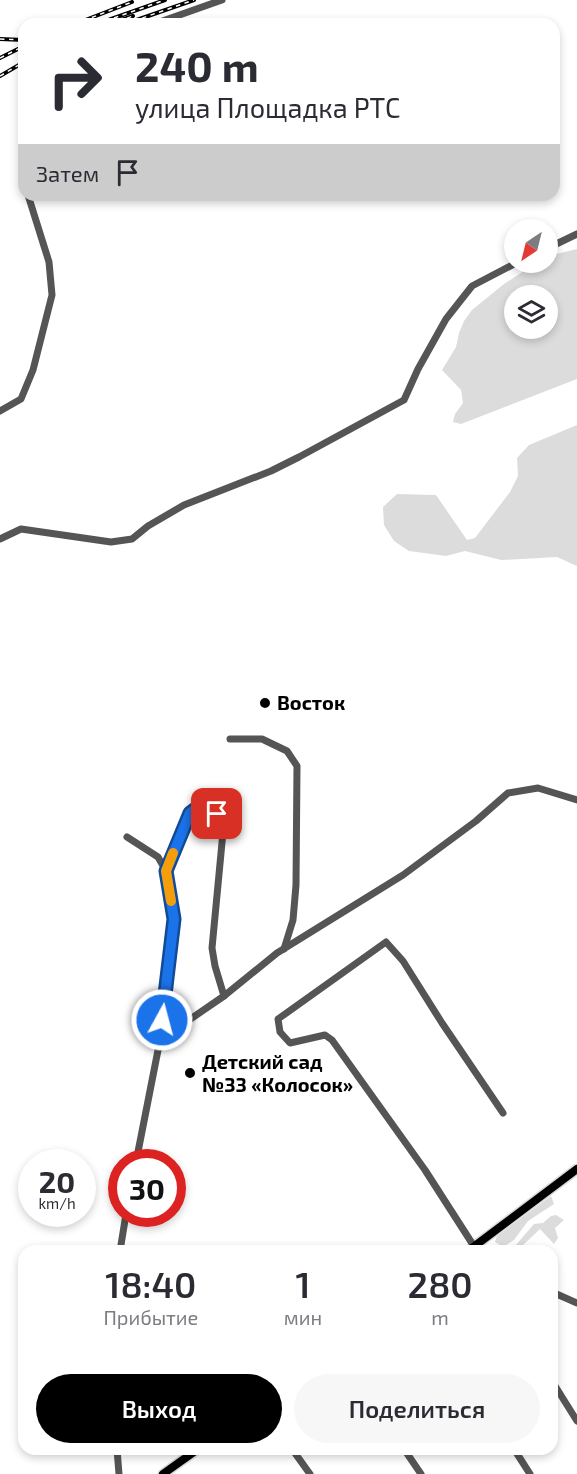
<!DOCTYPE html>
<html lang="ru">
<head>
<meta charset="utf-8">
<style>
  :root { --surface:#fff; --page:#f7f7f7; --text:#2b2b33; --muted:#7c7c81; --accent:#000 }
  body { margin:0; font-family:"Exo 2",sans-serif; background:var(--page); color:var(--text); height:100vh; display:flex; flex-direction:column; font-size:22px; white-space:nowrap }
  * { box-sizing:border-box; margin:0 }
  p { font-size:20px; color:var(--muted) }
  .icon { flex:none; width:33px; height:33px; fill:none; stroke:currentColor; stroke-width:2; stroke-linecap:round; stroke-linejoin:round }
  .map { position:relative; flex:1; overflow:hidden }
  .drawer { position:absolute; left:18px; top:1245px; width:540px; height:210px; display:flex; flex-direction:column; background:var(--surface); border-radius:18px; box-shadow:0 3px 9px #0003 }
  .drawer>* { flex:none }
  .guide { position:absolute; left:18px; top:18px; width:542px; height:183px; border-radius:18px; box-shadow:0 3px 9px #0003; background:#fff; color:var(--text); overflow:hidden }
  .needle { width:39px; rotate:215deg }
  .controls { position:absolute; left:504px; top:219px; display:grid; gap:12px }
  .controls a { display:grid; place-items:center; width:54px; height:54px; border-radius:50%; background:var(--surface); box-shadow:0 3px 9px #0003; font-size:30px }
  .speed { position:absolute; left:18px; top:1149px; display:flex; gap:12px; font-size:30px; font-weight:700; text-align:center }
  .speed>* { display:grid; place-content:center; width:78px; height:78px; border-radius:50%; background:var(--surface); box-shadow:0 3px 9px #0003; line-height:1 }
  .speed small { font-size:15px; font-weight:400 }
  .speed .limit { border:9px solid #d22; background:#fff; color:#111 }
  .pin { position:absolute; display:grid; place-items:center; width:51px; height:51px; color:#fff; margin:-26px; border-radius:12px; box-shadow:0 3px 9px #0006 }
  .me { position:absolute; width:66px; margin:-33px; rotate:7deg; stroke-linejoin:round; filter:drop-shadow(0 0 4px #0008) }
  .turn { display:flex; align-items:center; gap:21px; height:126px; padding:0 18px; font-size:27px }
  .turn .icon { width:78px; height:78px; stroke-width:2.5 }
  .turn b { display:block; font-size:42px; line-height:51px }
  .then { display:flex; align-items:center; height:57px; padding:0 18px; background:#0003; gap:12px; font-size:22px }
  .eta { display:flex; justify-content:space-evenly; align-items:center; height:102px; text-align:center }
  .eta b { font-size:36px; font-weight:600; line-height:42px }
  .action { display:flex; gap:12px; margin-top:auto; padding:12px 18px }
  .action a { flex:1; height:69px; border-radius:36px; background:var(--accent); color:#fff; font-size:24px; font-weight:600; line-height:69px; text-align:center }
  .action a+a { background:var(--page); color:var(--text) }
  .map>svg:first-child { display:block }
  .green { fill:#dcdcdc; fill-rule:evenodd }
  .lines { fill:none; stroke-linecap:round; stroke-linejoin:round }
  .major-casing { stroke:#dbdbdb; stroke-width:11 }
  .minor { stroke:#555; stroke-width:7 }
  .major { stroke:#000; stroke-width:8 }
  .rail-casing { stroke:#000; stroke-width:4 }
  .rail { stroke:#fff; stroke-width:1.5; stroke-dasharray:4.5; stroke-linecap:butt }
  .route-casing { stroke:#114b97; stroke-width:15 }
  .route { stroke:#1a73e8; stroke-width:10 }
  .slow { stroke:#f59e0b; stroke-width:10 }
  .poi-dot { fill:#000; stroke:#fff; stroke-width:2 }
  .labels { text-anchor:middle; stroke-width:6; stroke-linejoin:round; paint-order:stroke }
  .poi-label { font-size:20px; font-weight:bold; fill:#000; stroke:#fff; text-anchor:start }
</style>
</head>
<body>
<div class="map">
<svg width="577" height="1474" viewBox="0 0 577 1474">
  <rect width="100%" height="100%" fill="#fff"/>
  <!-- green -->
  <g class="green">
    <path d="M577,249V379L461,424L453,422L455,414L463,403L461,390L442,370L456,347L459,333L464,321L472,310L504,284L536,263L548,262V256ZM514,296H548V328H514Z"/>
    <polygon points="577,425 577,566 557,557 501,560 465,551 446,556 409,551 394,541 384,525 383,507 397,494 436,495 467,540 475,538 510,492 518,476 517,458 529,445"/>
    <polygon points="551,1196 554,1204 528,1221 514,1240 503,1247 495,1242 497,1236"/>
    <polygon points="556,1215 564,1220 555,1228 558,1238 554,1244 540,1229 521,1247 515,1246 534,1224 543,1223 551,1216"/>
  </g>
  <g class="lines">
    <!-- major casing -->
    <g class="major-casing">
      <g id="major">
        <polyline points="468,1251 577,1169"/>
        <polyline points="163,1474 198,1449"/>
      </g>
    </g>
    <!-- minor -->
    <g class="minor">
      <polyline points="154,24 222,0"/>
      <polyline points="24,171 24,179"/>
      <polyline points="548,248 577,234"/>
      <polyline points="0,411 21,399 33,370 52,295 49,262 28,195"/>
      <polyline points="0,539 21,529 111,542 132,539 148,526 184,505 271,471 299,457 404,400 418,369 446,319 472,286 518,262"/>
      <polyline points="230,739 262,739 287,751 297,766 296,885 293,920 284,949"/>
      <polyline points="127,837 158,857 166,871 174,919 160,1040 136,1162"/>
      <polyline points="166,871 190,813 205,802 217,814 223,832 212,948 215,966 224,996"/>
      <polyline points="160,1040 224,996 277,953 403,875 476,821 508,793 538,788 577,800"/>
      <polyline points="120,1251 126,1214"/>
      <polyline points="477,1251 425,1170 332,1040 325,1035 290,1043 280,1032 278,1019 386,942 403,961 442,1023 503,1113"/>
      <polyline points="552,1292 577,1303"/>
      <polyline points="552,1381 577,1421"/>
      <polyline points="117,1449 119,1474"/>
      <polyline points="292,1449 310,1474"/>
      <polyline points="404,1449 421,1474"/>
      <polyline points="514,1449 530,1474"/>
    </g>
    <!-- major -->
    <use href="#major" class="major"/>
    <!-- rail casing -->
    <g class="rail-casing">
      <g id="rail">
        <polyline points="75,24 132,2"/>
        <polyline points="97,24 165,0"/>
        <polyline points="110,24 133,16"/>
        <polyline points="125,24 194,0"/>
        <polyline points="0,39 24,40"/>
        <polyline points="0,58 24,46"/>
        <polyline points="0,76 24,62"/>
      </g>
    </g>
    <!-- rail -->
    <use href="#rail" class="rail"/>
  </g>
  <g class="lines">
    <!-- route casing -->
    <g class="route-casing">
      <polyline id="route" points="162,1020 174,919 166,871 190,813 205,802 217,814"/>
    </g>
    <!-- route -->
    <use href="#route" class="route"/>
    <!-- slow -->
    <polyline class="slow" points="171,901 166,871 173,853"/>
  </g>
  <!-- markers -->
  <g class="poi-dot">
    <circle cx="265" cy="703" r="6"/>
    <circle cx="190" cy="1073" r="6"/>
  </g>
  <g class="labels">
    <!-- poi labels -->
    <g class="poi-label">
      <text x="277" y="710">Восток</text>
      <text x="202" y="1069">Детский сад<tspan x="202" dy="23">№33 «Колосок»</tspan></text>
    </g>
  </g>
</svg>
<div class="controls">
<a><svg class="needle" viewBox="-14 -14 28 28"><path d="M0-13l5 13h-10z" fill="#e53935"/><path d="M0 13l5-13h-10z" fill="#7c7c81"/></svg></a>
<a><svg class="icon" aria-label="layers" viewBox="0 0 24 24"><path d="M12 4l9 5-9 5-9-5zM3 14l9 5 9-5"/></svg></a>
</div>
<div class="speed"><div>20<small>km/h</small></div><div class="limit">30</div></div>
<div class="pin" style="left:217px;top:814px;background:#d93025"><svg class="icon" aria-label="arrive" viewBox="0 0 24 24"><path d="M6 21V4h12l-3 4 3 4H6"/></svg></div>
<svg class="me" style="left:162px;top:1020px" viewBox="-20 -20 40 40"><circle r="17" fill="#1a73e8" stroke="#fff" stroke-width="3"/><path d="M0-11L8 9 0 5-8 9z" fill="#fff"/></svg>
<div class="guide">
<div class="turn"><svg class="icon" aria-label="right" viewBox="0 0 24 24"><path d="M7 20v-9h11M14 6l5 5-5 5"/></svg><div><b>240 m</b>улица Площадка РТС</div></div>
<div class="then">Затем<svg class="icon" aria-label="arrive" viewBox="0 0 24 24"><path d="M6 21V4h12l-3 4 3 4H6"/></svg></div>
</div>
<section class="drawer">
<div class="eta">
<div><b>18:40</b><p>Прибытие</p></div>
<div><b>1</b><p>мин</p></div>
<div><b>280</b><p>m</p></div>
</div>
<div class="action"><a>Выход</a><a>Поделиться</a></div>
</section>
</div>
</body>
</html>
